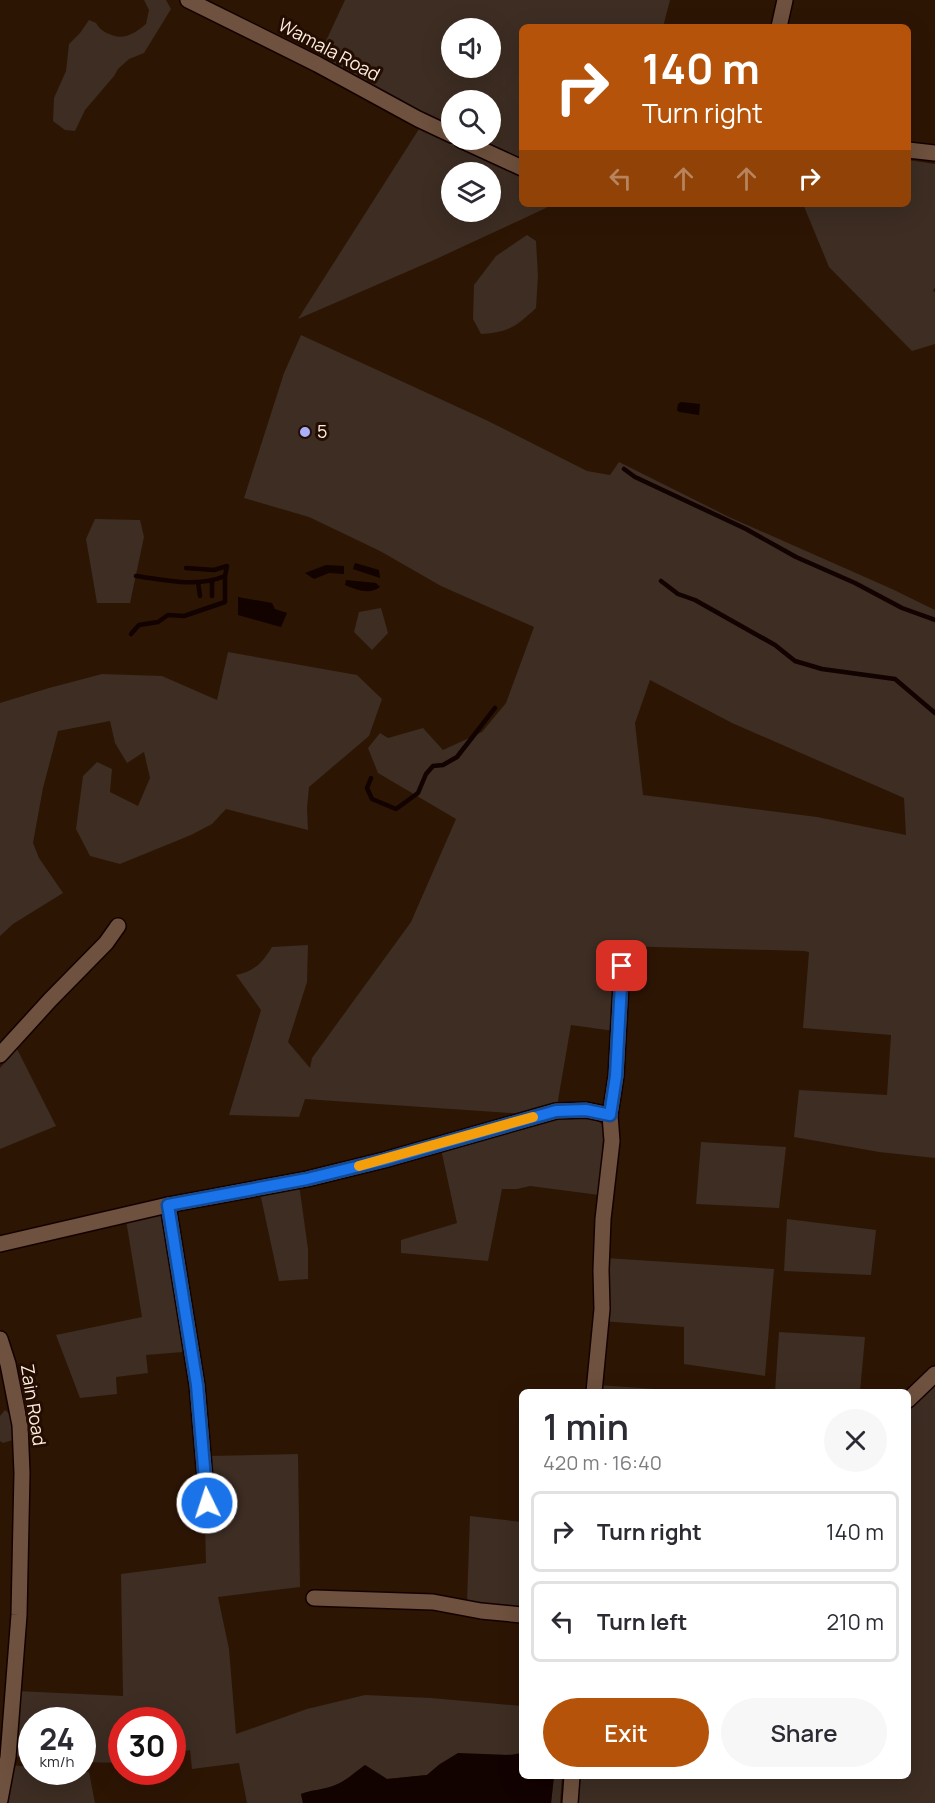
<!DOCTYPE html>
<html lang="en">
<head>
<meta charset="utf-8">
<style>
  :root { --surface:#fff; --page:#f7f7f7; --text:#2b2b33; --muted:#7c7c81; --line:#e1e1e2; --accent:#b45309 }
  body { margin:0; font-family:Manrope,sans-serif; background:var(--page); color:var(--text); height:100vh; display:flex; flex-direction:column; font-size:22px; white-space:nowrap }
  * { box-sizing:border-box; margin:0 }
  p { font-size:20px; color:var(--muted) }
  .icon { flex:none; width:33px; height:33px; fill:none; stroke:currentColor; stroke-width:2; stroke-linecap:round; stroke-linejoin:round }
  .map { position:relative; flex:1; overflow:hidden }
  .drawer { position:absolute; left:519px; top:1389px; width:392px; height:390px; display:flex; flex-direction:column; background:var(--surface); border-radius:9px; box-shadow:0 6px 24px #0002 }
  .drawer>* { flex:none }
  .hud { position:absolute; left:519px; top:24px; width:392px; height:183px; border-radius:9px; box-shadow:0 6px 24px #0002; background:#b45309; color:#fff; overflow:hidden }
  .buttons { position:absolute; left:441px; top:18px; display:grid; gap:12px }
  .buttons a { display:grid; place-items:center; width:60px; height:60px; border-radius:50%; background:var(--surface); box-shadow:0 6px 24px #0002; font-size:30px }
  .speed { position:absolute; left:18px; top:1707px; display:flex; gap:12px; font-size:30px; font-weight:700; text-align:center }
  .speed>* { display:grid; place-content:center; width:78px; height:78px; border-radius:50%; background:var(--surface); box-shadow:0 6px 24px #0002; line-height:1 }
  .speed small { font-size:15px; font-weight:400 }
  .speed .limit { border:9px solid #d22; background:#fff; color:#111 }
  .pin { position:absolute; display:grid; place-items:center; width:51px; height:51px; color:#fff; margin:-26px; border-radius:12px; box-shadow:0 3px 9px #0006 }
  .me { position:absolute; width:66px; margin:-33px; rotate:356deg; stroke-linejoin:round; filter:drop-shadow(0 0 4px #0008) }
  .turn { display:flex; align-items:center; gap:21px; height:126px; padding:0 24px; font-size:27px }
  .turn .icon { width:78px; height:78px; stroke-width:2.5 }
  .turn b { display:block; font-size:42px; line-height:51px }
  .lanes { display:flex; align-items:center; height:57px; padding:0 24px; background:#0003; justify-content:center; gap:30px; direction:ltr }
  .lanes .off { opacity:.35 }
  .round { display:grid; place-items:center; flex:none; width:63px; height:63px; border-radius:32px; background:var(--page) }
  .overview { display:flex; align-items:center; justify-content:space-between; height:102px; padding:0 24px }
  h1 { font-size:36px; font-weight:600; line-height:45px }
  .cta { display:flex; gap:12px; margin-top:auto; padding:12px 24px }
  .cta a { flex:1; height:69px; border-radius:36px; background:var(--accent); color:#fff; font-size:24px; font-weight:600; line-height:69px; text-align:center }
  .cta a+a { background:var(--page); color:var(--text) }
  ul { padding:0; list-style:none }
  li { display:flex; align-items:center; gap:18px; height:81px; margin:0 12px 9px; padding:0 12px; border:3px solid var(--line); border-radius:9px }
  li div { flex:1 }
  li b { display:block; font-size:22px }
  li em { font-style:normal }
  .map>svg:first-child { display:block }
  .green { fill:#3d2d23; fill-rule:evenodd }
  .water { fill:#120200 }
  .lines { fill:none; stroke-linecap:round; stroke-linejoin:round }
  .stream { stroke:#120200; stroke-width:4.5 }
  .minor-casing { stroke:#140200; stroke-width:18 }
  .minor { stroke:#6e513e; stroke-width:15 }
  .route-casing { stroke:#114b97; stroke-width:15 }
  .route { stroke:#1a73e8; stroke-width:10 }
  .slow { stroke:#f59e0b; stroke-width:10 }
  .poi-dot { fill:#aab0fc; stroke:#230c00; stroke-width:2 }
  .labels { text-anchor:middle; stroke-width:6; stroke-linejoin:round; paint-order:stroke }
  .street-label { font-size:18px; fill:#ffede2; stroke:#230c00 }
  .poi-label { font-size:18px; fill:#ffede2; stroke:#230c00; text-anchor:start }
</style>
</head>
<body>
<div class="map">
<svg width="935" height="1803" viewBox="0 0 935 1803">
  <rect width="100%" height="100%" fill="#2d1504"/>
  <!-- green -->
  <g class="green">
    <path d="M144,0H166L171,9L144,53L129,59L118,69L114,76L85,110L75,131L65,130L53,121L54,98L66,71L69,44L80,33L89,20L96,23C101,33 118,40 129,35C135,33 141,28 146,24L149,10Z"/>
    <path d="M345,0H670L663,27H522V164L471,140H490V100H452L451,130L317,60ZM452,28H490V68H452Z"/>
    <path d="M419,129L522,174V204H551L546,208L434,260L298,319ZM452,172H490V212H452Z"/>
    <polygon points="908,160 935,164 935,288 933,290 935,293 935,344 912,351 829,267 803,204 908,204"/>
    <path d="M527,235L536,241L538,276L536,308C517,326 508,333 481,334L473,319L474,285L496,256Z"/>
    <path d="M301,335L486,420L587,471L610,475L619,462L729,517L892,589L935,610V1158L879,1152L794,1137L799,1090L887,1095L891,1035L803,1028L809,952L804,951L620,946L614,1031L571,1025L557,1106L525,1114L305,1099L299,1117L229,1115L261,1010L236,975C254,972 263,962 272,947L308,945L307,982L288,1042L310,1068L312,1058L411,922L456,819L378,773L368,748L380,733L388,738L423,728L443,750L482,732L506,703L534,627L441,586L380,551L309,517L244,498L284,373ZM650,680L732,723L904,798L906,835L817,817L643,795L635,723Z"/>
    <polygon points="95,519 140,520 144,537 130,603 97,603 86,539"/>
    <polygon points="381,608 388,633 372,650 354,632 359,612"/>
    <polygon points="228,652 357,675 382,699 369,736 309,787 307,808 308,830 226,809 212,824 191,835 120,864 90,856 76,829 83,776 97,762 112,769 110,792 138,806 150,778 144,752 127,763 115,743 110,721 58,731 43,788 33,843 39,858 63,893 13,924 0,936 0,703 49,688 102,674 162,676 217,700"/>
    <polygon points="17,1049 56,1126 0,1149 0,1068"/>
    <polygon points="581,1112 604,1125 599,1195 530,1186 517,1189 502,1189 488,1261 401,1253 401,1240 457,1223 441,1149"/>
    <polygon points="701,1142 786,1147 779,1208 696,1204"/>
    <polygon points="299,1184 308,1249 308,1279 279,1281 260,1193"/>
    <polygon points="161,1209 183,1352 146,1355 148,1373 116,1377 117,1394 80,1398 56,1335 142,1317 126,1220"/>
    <polygon points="787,1219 876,1230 871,1275 784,1271"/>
    <polygon points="606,1258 774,1269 765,1376 684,1364 684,1327 600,1321"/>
    <polygon points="779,1332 865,1337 860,1392 775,1392"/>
    <polygon points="935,1381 935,1803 576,1803 579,1776 908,1776 908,1408"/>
    <polygon points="598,1385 683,1391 597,1392"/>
    <polygon points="5,1410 15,1418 13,1440 3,1443 0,1441 0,1416"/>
    <path d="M298,1454L300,1587L218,1597L229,1649L236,1734L307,1709L365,1695L431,1698L522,1706V1753L440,1764L427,1775L387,1779L365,1765C354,1773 344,1783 330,1787C321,1790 311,1790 301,1794L303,1803H247L239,1763L192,1769L190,1750L173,1754L172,1720H122L121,1763L83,1762L82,1720H32L31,1758L12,1756L17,1691L123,1696L121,1574L206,1563L205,1522L210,1514L208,1456Z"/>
    <polygon points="470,1516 522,1522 522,1608 467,1603"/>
    <polygon points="10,1765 31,1767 32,1772 89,1772 95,1803 1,1803"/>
    <polygon points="554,1776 562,1776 560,1803 551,1803"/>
  </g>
  <!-- water -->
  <g class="water">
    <polygon points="681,402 700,404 699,415 679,412 677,410 678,404"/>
    <polygon points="355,563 379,570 380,578 353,569"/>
    <polygon points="326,565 344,566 344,574 329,573 314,579 305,573"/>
    <path d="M346,580L376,583L380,587C369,595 357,590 345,585Z"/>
    <polygon points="238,597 272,603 275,609 287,613 281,627 238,615"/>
    <path d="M458,1753L512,1755L522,1753V1776H554L551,1803H303L301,1794C311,1790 320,1790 330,1787C344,1783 354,1773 365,1765L387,1779L427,1775L440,1764Z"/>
  </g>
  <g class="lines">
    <!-- stream -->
    <g class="stream">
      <polyline points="624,469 635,477 746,529 796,557 855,583 902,608 935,620"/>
      <path d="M136,576C165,580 197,588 225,576L227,566L214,570L186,568"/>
      <polyline points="661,581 678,594 695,600 775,645 795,661 822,669 895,679 935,713"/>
      <polyline points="198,582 200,596"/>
      <polyline points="212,596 212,581"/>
      <polyline points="131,634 139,625 158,622 168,615 184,616 225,602 225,576"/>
      <polyline points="371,778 367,788 372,799 396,809 418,793 426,774 433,766 443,765 457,757 495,708"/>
    </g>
    <!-- minor casing -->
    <g class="minor-casing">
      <g id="minor">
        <polyline points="188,0 317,64 418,119 452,135"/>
        <polyline points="779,27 785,0"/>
        <polyline points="461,140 522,168"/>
        <polyline points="908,150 935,153"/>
        <polyline points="0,1055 50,1000 106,943 118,926"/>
        <polyline points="168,1205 197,1385 207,1503"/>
        <polyline points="0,1244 168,1205 307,1179 384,1160 556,1111 586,1110 610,1115"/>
        <polyline points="0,1339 8,1364 20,1425 22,1473 19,1615 8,1757 0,1800"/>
        <polyline points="594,1392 602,1309 601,1270 603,1219 612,1141 610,1115 616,1076 622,966"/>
        <polyline points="908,1400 935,1374"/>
        <polyline points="314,1598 433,1602 481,1611 522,1615"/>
        <polyline points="570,1803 572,1776"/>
      </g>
    </g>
    <!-- minor -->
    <use href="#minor" class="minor"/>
  </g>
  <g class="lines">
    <!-- route casing -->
    <g class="route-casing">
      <polyline id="route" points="207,1503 197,1385 168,1205 307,1179 384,1160 556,1111 586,1110 610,1115 616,1076 622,966"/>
    </g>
    <!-- route -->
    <use href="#route" class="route"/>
    <!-- slow -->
    <polyline class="slow" points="359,1166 533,1117"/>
  </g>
  <!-- markers -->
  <circle class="poi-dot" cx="305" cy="432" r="6"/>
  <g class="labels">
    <!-- street labels -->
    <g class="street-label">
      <text transform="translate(329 50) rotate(28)" y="6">Wamala Road</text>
      <text transform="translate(33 1405) rotate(81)" y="6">Zain Road</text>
    </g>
    <!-- poi labels -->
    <g class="poi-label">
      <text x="317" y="438">5</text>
    </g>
  </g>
</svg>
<div class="buttons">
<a><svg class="icon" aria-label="sound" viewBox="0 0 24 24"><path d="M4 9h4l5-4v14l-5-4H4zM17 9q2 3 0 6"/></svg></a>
<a><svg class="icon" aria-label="search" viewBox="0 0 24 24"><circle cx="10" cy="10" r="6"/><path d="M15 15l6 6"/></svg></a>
<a><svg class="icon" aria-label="layers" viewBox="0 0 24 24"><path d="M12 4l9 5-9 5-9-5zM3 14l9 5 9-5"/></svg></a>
</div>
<div class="speed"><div>24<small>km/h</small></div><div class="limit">30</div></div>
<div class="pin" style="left:622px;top:966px;background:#d93025"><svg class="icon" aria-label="arrive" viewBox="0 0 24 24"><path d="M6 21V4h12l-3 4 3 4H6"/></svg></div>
<svg class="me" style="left:207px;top:1503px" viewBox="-20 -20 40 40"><circle r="17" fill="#1a73e8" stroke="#fff" stroke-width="3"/><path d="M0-11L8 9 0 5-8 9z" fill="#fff"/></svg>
<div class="hud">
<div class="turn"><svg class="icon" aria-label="right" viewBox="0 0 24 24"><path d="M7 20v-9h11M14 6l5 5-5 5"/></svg><div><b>140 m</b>Turn right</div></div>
<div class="lanes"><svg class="icon off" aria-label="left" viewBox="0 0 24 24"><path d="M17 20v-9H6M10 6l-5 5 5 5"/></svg><svg class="icon off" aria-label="ahead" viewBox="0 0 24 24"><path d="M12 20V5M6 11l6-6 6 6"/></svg><svg class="icon off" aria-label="ahead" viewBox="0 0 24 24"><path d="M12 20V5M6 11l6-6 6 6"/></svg><svg class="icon" aria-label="right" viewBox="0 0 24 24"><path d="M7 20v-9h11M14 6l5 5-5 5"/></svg></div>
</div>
<section class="drawer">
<div class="overview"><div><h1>1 min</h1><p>420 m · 16:40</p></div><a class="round"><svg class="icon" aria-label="close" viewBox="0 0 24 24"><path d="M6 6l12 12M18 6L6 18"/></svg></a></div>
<ul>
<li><svg class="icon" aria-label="right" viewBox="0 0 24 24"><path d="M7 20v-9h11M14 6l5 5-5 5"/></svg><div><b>Turn right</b></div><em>140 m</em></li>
<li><svg class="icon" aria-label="left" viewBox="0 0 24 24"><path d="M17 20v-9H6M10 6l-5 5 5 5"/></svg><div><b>Turn left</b></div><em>210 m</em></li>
</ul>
<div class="cta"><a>Exit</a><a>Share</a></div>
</section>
</div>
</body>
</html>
